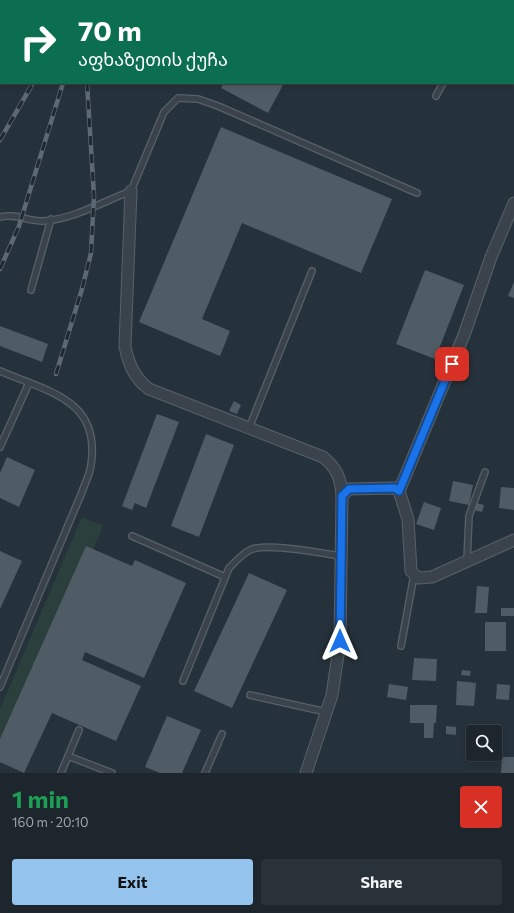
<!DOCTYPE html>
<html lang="en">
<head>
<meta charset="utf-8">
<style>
  :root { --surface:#1c262c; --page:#293238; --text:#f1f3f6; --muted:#a0a5a9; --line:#3a4348; --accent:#94c3ed }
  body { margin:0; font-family:Commissioner,"Noto Sans Georgian",sans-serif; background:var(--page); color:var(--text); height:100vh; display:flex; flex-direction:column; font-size:15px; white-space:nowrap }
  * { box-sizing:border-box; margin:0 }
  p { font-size:13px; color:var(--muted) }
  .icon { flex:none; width:22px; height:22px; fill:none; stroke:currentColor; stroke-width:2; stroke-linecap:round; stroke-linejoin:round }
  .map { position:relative; height:773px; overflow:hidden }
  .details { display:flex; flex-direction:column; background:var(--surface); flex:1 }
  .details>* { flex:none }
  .banner { position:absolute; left:0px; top:0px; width:514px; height:84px; box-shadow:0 2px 6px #0003,0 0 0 1px var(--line); background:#0b6e4f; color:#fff; overflow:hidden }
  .fabs { position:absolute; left:466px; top:725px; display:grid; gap:8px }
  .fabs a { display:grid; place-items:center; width:36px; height:36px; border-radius:4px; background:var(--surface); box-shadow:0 2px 6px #0003,0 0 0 1px var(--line); font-size:20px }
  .pin { position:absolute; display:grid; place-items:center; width:34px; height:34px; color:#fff; margin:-17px; border-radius:8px; box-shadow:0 2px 6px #0006 }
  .me { position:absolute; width:44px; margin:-22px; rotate:0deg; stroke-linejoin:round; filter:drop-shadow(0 0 3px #0008) }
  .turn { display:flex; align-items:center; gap:14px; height:84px; padding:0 12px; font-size:18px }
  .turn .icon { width:52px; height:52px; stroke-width:2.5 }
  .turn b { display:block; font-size:28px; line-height:34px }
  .round { display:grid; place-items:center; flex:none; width:42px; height:42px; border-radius:4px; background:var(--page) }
  .head { display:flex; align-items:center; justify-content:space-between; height:68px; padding:0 12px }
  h1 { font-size:24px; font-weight:700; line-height:30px; color:#1e9e55 }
  .cta { display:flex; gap:8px; margin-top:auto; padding:8px 12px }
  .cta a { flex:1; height:46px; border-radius:4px; background:var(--accent); color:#111; font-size:16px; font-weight:700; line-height:46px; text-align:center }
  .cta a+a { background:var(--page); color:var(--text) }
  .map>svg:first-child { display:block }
  .green { fill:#2b403d }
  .building { fill:#505c65 }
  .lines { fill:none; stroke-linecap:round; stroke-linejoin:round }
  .service-casing { stroke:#586169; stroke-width:8 }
  .minor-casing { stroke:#586169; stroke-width:13 }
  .service { stroke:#3a434b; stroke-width:5.5 }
  .minor { stroke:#3a434b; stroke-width:11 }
  .rail-casing { stroke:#5c6872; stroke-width:4.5 }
  .rail { stroke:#1f2830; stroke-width:3; stroke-dasharray:9; stroke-linecap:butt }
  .route-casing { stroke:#114b97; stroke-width:10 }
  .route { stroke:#1a73e8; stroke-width:7 }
</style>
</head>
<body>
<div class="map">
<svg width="514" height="773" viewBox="0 0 514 773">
  <rect width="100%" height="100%" fill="#26323b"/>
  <!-- green -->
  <polygon class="green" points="82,517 103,526 0,764 0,709"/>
  <!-- building -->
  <g class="building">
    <polygon points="223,83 284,83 268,113 221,88"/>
    <polygon points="221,127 392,199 361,273 242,223 202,319 230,331 220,356 139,322"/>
    <polygon points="425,270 464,285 435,359 396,344"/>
    <polygon points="514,282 514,298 508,296"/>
    <polygon points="0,326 48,344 42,362 0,346"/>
    <polygon points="234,401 241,405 237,414 229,411"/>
    <polygon points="157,414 179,422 146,508 135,503 132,510 122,506"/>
    <polygon points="206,434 234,445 199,537 171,526"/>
    <polygon points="7,457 35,470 19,507 0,498 0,473"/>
    <polygon points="453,481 473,485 469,505 449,501"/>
    <polygon points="501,487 514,488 514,510 499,508"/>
    <polygon points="424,502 441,508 434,530 416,524"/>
    <polygon points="476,503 484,505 482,512 474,510"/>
    <polygon points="86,546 132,566 135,560 186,583 144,678 85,652 82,660 141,686 116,741 52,713 24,773 0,762 0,739"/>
    <polygon points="0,551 22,561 0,609"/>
    <polygon points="249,573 287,590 232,708 194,691"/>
    <polygon points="477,586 489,587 487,613 475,613"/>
    <rect x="501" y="608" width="13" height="8"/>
    <rect x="485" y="622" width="21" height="29"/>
    <polygon points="414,658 437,659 436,681 412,680"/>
    <polygon points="462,670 471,671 470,676 461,675"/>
    <polygon points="457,681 476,683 474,706 456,705"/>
    <polygon points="389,684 408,687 406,700 387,697"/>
    <polygon points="497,684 510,685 509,700 496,699"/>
    <polygon points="410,705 437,705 436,723 434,723 433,738 424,738 424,723 410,723"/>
    <polygon points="167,716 201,730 182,773 160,773 145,767"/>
    <polygon points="446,726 456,727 456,735 446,734"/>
    <polygon points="471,728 503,729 503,749 495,748 495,732 473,732 473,748 471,748"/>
    <polygon points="502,757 514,757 514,773 501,773"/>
  </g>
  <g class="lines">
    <!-- service casing -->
    <g class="service-casing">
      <g id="service">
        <polyline points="235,1 236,0"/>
        <polyline points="483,1 484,0"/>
        <polyline points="436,96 443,83"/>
        <path d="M0,217C15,213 27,221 43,221C71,220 105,201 131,191L164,112L178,98L198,99L218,106L417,193"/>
        <polyline points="31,290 51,219"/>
        <path d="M0,371C48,392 101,399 91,465C90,474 85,483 82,492L0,687"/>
        <polyline points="249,428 312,271"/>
        <polyline points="0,447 29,383"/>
        <polyline points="132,536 225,577"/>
        <polyline points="467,561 469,516 485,472"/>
        <polyline points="401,646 414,575"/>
        <path d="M183,681L229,568C235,562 242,554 250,550C265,542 321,553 340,556"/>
        <polyline points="250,695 326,712"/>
        <polyline points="68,756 112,773"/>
        <polyline points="61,773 79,730"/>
        <polyline points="205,773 222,734"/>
      </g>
    </g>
    <!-- minor casing -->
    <g class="minor-casing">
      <g id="minor">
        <path d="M131,191L125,346C128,363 135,379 149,389L323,457C337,468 341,479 342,496"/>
        <polyline points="399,491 464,335 491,257 514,203"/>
        <polyline points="306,773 332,695 340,641 342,496 349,489 395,488 399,491 408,519 411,571 418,578 432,577 514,540"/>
      </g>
    </g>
    <!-- service -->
    <use href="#service" class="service"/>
    <!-- minor -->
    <use href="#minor" class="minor"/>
    <!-- rail casing -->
    <g class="rail-casing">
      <g id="rail">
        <polyline points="83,0 83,1"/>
        <polyline points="64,1 64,0"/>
        <polyline points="76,1 76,0"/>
        <polyline points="246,1 246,0"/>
        <polyline points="0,140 33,83"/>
        <polyline points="0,269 19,226 63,83"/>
        <polyline points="56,374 82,289 91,253 94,196 87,83"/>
      </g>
    </g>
    <!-- rail -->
    <use href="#rail" class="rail"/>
  </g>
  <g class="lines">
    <!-- route casing -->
    <g class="route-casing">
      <polyline id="route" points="340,641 342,496 349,489 395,488 399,491 452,364"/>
    </g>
    <!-- route -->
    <use href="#route" class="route"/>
  </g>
</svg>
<div class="fabs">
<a><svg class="icon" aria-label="search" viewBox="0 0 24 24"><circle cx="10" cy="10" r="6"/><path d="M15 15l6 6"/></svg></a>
</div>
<div class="pin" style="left:452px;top:364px;background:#d93025"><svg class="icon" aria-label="arrive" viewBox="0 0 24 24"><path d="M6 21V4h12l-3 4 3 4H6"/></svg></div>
<svg class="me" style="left:340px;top:641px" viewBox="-20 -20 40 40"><path d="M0-17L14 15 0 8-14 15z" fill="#1a73e8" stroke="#fff" stroke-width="4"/></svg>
<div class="banner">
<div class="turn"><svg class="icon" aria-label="right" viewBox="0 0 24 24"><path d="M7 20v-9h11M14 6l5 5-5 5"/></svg><div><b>70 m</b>აფხაზეთის ქუჩა</div></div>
</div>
</div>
<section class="details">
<div class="head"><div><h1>1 min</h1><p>160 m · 20:10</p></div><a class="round" style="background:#d93025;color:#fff"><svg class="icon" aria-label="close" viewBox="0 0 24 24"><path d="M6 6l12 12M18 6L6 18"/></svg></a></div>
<div class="cta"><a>Exit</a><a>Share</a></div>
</section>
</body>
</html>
